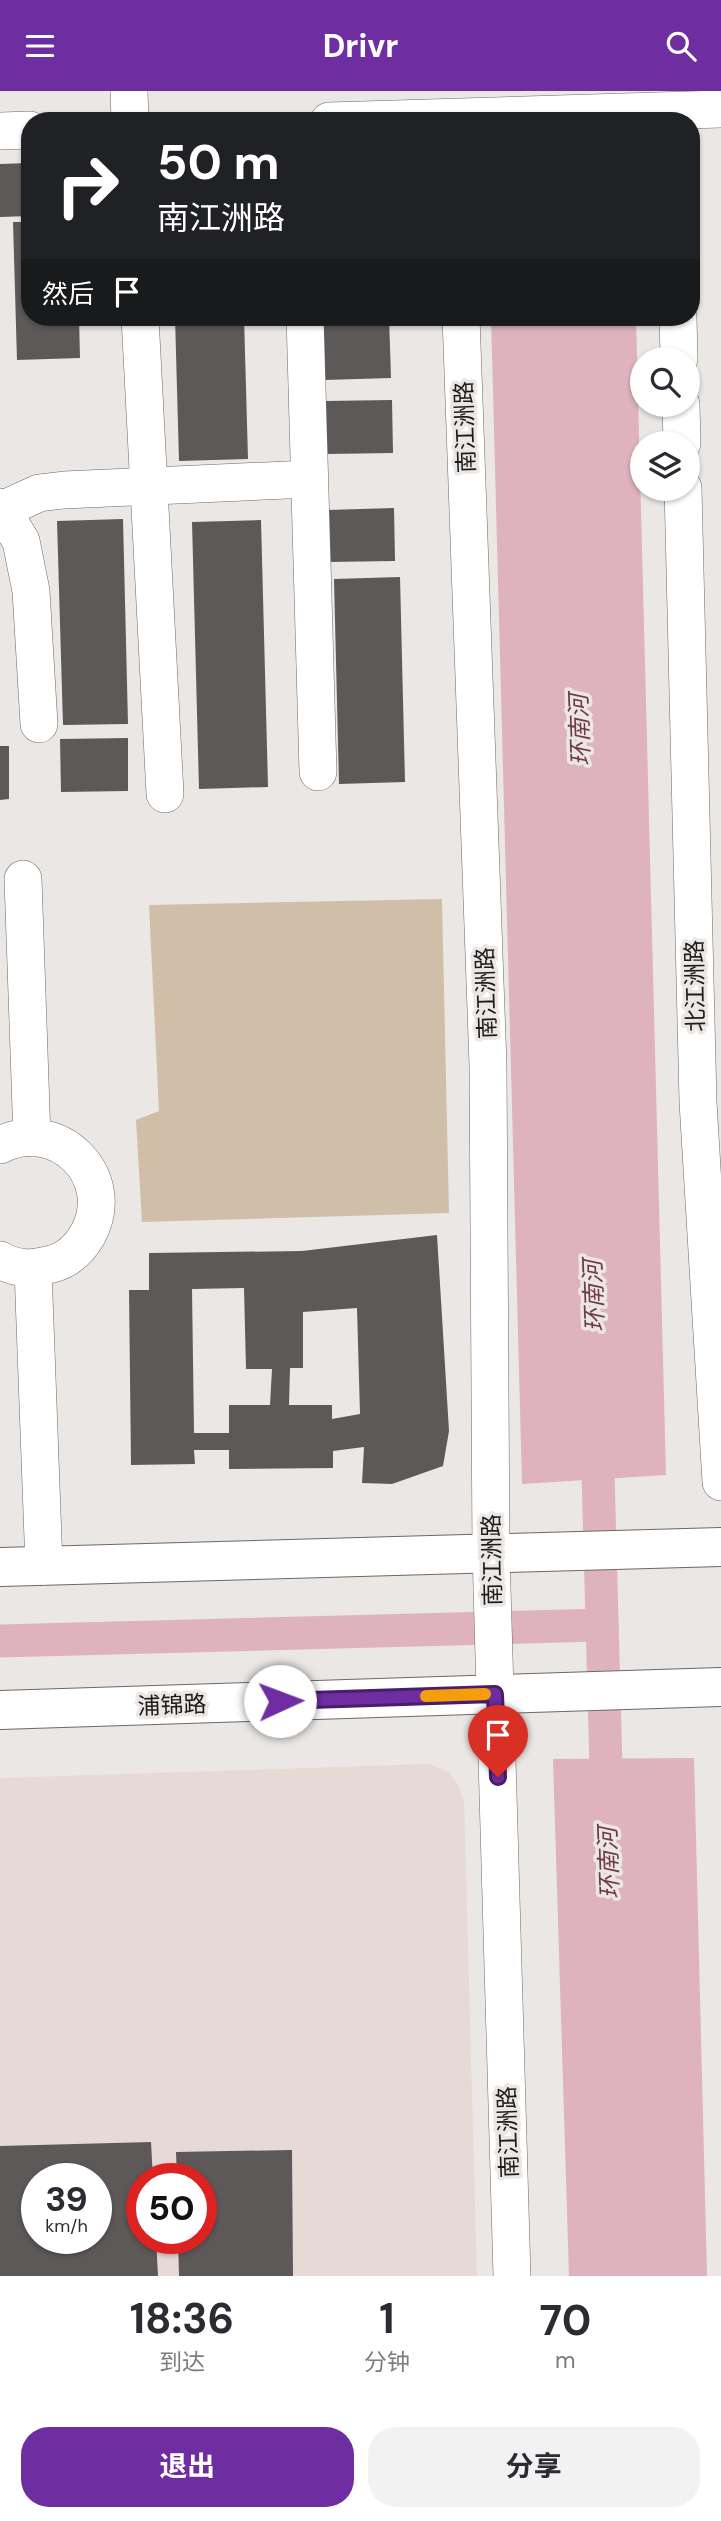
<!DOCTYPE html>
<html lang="zh">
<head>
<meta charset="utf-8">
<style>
  :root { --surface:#fff; --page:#f2f2f3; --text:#2b2b33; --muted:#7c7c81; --accent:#6f2da2 }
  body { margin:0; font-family:"DM Sans","Noto Sans SC",sans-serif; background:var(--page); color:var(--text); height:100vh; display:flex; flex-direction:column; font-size:26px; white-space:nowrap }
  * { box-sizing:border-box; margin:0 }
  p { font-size:23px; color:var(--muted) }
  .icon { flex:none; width:38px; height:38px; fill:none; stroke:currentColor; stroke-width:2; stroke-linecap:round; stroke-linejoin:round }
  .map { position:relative; height:2185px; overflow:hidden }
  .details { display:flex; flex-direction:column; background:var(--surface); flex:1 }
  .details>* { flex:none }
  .hud { position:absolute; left:21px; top:21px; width:679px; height:214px; border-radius:28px; box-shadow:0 2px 5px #0004; background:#202124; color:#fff; overflow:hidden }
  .buttons { position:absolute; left:630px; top:256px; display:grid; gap:14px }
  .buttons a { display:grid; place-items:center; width:70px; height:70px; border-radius:50%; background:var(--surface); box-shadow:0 2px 5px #0004; font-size:35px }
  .speed { position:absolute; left:21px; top:2072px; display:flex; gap:14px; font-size:35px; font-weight:700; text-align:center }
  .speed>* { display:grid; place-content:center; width:91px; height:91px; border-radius:50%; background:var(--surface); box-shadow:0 2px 5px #0004; line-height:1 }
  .speed small { font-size:18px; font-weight:400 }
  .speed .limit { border:10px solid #d22; background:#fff; color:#111 }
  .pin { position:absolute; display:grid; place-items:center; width:60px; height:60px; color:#fff; margin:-72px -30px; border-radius:50% 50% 50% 0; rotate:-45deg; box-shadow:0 0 7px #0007 }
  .pin .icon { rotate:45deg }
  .me { position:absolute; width:77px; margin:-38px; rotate:88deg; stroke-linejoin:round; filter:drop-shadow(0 0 5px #0008) }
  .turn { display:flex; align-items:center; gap:24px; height:147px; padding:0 21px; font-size:32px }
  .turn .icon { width:91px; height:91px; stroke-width:2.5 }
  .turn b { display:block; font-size:49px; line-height:60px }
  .then { display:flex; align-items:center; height:66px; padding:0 21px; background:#0003; gap:14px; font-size:26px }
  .eta { display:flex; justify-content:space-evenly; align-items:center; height:119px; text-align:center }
  .eta b { font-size:42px; font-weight:700; line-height:49px }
  .primary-button { display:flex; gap:14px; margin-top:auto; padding:14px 21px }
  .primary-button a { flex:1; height:80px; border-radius:28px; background:var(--accent); color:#fff; font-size:28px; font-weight:700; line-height:80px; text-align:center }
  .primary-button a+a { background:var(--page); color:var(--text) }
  header { display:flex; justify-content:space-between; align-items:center; height:91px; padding:0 21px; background:var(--accent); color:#fff; font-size:32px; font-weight:700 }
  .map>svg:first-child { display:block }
  .built { fill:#e7dad6; fill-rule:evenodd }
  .green { fill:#d0bfa8 }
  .water { fill:#deb3be }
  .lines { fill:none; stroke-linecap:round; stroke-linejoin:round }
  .canal { stroke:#deb3be; stroke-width:33 }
  .building { fill:#5d5958; fill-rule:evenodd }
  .minor-casing { stroke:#6c6867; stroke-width:38 }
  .major-casing { stroke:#6c6867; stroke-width:40 }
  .minor { stroke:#fff; stroke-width:37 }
  .major { stroke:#fff; stroke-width:38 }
  .route-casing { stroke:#481d69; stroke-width:18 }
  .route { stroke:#6f2da2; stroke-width:12 }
  .slow { stroke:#f59e0b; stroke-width:12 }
  .labels { text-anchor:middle; stroke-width:7; stroke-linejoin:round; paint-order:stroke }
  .street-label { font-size:23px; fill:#1c1b1a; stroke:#ebe7e5 }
  .water-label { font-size:24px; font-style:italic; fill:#71394b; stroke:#ebe7e5 }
</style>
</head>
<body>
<header><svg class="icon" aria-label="menu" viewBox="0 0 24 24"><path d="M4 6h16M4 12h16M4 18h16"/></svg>Drivr<svg class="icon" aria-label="search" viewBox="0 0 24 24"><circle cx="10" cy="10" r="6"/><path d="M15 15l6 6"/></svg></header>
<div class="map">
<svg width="721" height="2185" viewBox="0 0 721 2185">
  <rect width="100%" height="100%" fill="#ebe7e5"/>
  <!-- built -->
  <path class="built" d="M429,1673L449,1681L458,1694L464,1710L477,2185H0V1687ZM37,2088H96V2147H37ZM142,2088H201V2147H142Z"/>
  <!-- green -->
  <polygon class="green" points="442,808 449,1122 142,1131 136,1029 159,1020 149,814"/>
  <!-- water -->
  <g class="water">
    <polygon points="491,226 636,226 666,1384 522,1393"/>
    <polygon points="694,1667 707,2185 569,2185 553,1668"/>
  </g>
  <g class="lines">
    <!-- canal -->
    <g class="canal">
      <polyline points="597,1344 607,1714"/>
      <polyline points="0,1550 602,1534"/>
    </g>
  </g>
  <!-- building -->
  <g class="building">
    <polygon points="30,72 30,125 0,126 0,73"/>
    <polygon points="13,131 30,131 30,226 79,226 80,267 17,269"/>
    <polygon points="175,226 244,226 248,368 179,370"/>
    <polygon points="323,226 389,226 391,287 325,289"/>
    <polygon points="392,309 393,362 326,363 325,310"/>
    <polygon points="394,417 395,470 328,471 327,419"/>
    <polygon points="123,428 128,633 63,634 57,430"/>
    <polygon points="261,429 268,696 199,698 192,431"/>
    <polygon points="400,486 405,691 339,693 334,488"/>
    <polygon points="128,647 128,700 61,701 60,648"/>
    <polygon points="0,655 9,655 9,708 0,709"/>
    <path d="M437,1144L449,1340L443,1375L392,1393L362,1392L364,1356L333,1360V1377L229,1378V1359H194L195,1373L131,1374L129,1199H149V1162L302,1160ZM244,1197L246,1278H272L270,1314H229V1342H194L192,1198ZM357,1217L360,1323L332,1328V1314H289L290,1277H303V1221Z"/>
    <path d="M151,2051L153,2088H142V2147H156L158,2185H0V2055ZM37,2088H96V2147H37Z"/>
    <polygon points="292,2059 293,2185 179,2185 178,2147 201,2147 201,2088 177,2088 176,2061"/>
  </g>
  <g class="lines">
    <!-- minor casing -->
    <g class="minor-casing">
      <g id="minor">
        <polyline points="129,0 130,30"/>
        <polyline points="329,30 721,18"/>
        <polyline points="0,40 30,39"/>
        <polyline points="140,226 165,703"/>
        <polyline points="305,226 318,681"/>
        <polyline points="461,226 488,974 491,1462 512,2185"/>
        <polyline points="678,226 679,268"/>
        <polyline points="681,313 682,352"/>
        <polyline points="683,397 698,1011 721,1391"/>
        <polyline points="0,416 21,450 31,500 39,633"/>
        <polyline points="2,419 39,402 64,399 309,388"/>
        <polyline points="23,788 32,1047"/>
        <path d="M0,1054C57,1025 119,1085 88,1143C80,1157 68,1169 52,1173C33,1178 18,1179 0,1169"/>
        <polyline points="33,1178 44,1475"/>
      </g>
    </g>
    <!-- major casing -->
    <g class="major-casing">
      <g id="major">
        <polyline points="0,1476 721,1456"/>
        <polyline points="0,1619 721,1596"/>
      </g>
    </g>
    <!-- minor -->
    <use href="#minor" class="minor"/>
    <!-- major -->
    <use href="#major" class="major"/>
  </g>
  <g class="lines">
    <!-- route casing -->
    <g class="route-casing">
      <polyline id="route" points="280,1610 495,1603 498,1686"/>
    </g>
    <!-- route -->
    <use href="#route" class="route"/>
    <!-- slow -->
    <polyline class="slow" points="426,1605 485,1603"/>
  </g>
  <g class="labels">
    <!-- street labels -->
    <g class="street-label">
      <text transform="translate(465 336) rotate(-92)" y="8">南江洲路</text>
      <text transform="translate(695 895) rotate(-91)" y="8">北江洲路</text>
      <text transform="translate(486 902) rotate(-92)" y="8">南江洲路</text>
      <text transform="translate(492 1469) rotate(-91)" y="8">南江洲路</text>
      <text transform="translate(172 1614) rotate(-2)" y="8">浦锦路</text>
      <text transform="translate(508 2041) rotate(-92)" y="8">南江洲路</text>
    </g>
    <!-- water labels -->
    <g class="water-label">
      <text transform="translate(580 639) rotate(-92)" y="8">环南河</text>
      <text transform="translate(594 1205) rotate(-92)" y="8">环南河</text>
      <text transform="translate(609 1772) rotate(-92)" y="8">环南河</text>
    </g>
  </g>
</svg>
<div class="buttons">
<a><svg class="icon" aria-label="search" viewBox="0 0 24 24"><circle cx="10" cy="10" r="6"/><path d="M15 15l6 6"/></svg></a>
<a><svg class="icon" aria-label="layers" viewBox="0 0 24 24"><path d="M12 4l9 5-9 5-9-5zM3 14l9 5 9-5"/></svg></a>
</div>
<div class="speed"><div>39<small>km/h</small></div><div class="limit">50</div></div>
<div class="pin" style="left:498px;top:1686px;background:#d93025"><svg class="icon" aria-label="arrive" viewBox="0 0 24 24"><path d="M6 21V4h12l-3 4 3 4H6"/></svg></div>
<svg class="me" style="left:280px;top:1610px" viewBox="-20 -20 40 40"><circle r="19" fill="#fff"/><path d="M0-13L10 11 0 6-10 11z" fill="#6f2da2"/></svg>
<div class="hud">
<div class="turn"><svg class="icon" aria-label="right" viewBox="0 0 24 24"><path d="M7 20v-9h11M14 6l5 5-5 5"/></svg><div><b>50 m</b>南江洲路</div></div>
<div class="then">然后<svg class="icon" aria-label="arrive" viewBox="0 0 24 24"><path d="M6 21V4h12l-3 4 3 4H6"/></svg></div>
</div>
</div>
<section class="details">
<div class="eta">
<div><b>18:36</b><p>到达</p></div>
<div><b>1</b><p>分钟</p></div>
<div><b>70</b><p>m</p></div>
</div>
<div class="primary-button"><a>退出</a><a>分享</a></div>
</section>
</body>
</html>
